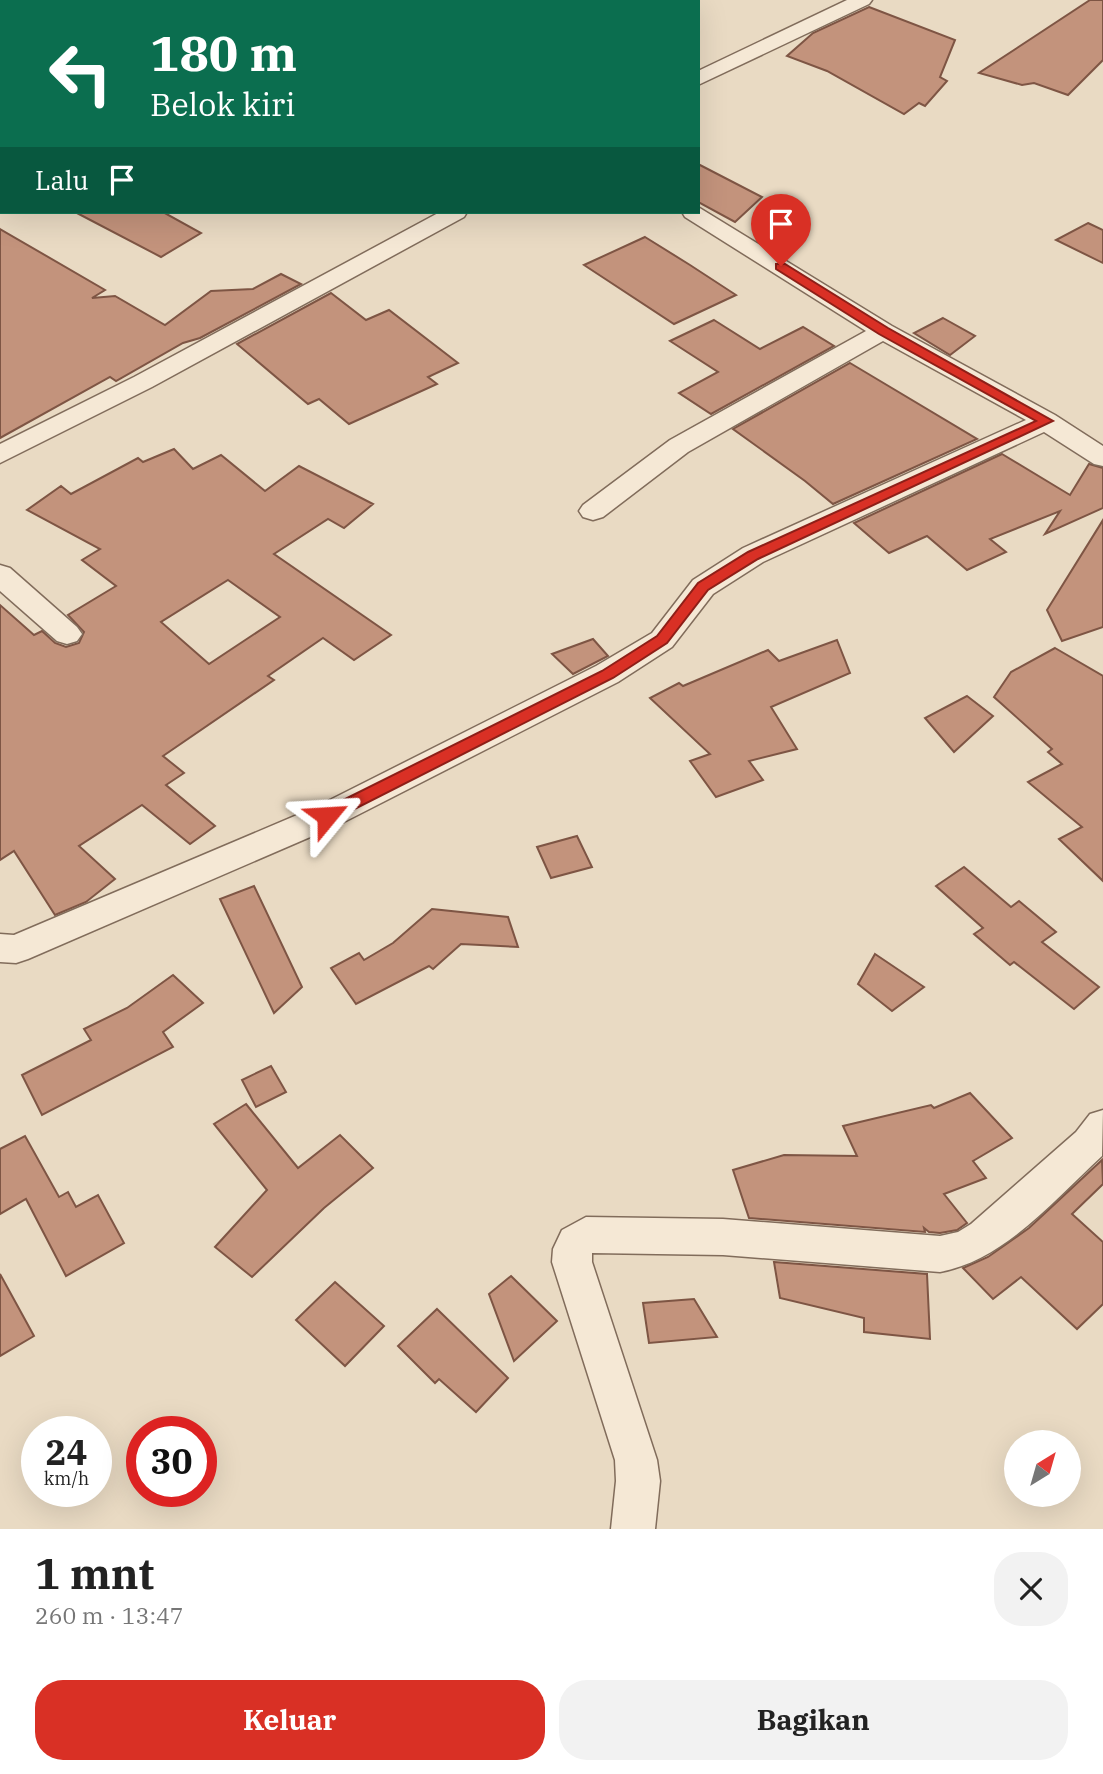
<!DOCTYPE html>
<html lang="id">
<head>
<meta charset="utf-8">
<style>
  :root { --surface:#fff; --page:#f2f2f2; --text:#222; --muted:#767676; --accent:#d93025 }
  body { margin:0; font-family:"IBM Plex Serif",serif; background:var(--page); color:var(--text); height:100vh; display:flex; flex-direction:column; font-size:26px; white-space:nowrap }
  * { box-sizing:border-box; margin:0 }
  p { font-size:23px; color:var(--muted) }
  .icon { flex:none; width:38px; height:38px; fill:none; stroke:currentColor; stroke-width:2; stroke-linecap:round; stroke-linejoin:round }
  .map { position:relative; height:1529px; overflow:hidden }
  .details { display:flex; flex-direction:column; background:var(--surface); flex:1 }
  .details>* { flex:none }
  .top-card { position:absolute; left:0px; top:0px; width:700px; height:214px; box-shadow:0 7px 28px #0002; background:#0b6e4f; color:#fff; overflow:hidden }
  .needle { width:46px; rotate:37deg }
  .fabs { position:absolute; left:1004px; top:1430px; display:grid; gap:14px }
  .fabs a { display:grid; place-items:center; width:77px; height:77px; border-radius:50%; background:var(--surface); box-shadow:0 7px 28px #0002; font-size:35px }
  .speed { position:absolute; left:21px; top:1416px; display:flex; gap:14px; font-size:35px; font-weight:700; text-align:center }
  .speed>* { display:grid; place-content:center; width:91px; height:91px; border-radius:50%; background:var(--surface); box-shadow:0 7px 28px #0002; line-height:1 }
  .speed small { font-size:18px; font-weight:400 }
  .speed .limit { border:10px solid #d22; background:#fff; color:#111 }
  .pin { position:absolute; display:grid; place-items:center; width:60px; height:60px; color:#fff; margin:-72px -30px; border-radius:50% 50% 50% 0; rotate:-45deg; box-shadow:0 0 7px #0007 }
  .pin .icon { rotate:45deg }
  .me { position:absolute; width:77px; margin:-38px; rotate:63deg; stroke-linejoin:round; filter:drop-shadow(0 0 5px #0008) }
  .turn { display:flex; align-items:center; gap:24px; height:147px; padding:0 35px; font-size:32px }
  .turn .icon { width:91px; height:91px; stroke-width:2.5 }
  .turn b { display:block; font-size:49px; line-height:60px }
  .then { display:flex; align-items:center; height:66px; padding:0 35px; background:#0003; gap:14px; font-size:26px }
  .round { display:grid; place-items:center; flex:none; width:74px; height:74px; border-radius:28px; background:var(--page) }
  .head { display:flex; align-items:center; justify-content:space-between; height:119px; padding:0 35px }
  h1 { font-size:42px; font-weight:700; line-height:52px }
  .button { display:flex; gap:14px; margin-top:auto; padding:14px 35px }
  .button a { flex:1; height:80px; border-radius:28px; background:var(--accent); color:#fff; font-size:28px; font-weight:700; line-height:80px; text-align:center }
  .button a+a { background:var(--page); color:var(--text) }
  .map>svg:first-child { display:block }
  .building { fill:#c3937c; stroke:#7e5544; stroke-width:2; fill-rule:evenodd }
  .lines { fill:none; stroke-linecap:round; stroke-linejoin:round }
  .street-casing { stroke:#816c5b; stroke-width:3 }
  .street { fill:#f5e8d5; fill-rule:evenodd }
  .route { fill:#d93025; stroke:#8d1f18; stroke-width:2 }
</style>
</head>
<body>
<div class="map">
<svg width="1103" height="1529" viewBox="0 0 1103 1529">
  <rect width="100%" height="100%" fill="#e9dac3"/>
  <!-- building -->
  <g class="building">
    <polygon points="1090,0 1103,0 1103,60 1068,95 1034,83 1022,85 979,73"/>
    <polygon points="869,7 955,40 940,77 947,81 925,106 919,103 904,114 827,71 787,56 813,33"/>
    <polygon points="698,164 762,197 735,222 698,202"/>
    <polygon points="75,212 163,212 201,233 161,257"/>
    <polygon points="1088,223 1103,230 1103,263 1056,240"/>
    <polygon points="0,229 105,290 92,298 115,296 165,325 211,291 253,289 281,274 301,284 200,338 183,343 116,381 110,377 0,438"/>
    <polygon points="645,237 690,265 736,295 674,324 584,265"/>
    <polygon points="331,293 366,320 389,310 458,363 428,377 437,384 349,424 319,399 308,404 237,344"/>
    <polygon points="943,318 975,336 950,355 914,333"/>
    <polygon points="714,320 760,349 803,327 834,346 711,414 679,393 718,372 670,341"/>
    <polygon points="850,363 977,439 833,504 805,481 733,429"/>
    <path d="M174,449L193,469L221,455L265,491L299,466L373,504L344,528L328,519L274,554L391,635L354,660L323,638L268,676L274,680L163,756L184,773L166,785L215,826L190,844L142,805L79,846L115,879L86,902L55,915L14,851L0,860V605L34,635L42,631L55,643L66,647L79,643L84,632L68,615L116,586L82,560L100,549L27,510L61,486L71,494L138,458L143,462ZM228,580L280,617L209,664L161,622Z"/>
    <polygon points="1002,454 1070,495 1089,464 1103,468 1103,508 1045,534 1060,511 990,539 1006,552 967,570 927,536 889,553 854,523"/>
    <polygon points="1103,520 1103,627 1062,641 1047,610"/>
    <polygon points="593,639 608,656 573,674 552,654"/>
    <polygon points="837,640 850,673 771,707 797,749 749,761 763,780 716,797 690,761 710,754 650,698 679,683 683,686 768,650 779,661"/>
    <polygon points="1055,648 1103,676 1103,881 1059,839 1082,827 1028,782 1062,764 1048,752 1052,749 994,697 1011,672"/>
    <polygon points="967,696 993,716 954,752 925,718"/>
    <polygon points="577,836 592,867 551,878 537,847"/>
    <polygon points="964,867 1011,907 1019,901 1056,932 1042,942 1099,987 1074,1009 1014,962 1010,965 974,934 983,928 936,886"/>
    <polygon points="254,886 302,987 274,1013 220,899"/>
    <polygon points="432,909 508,917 518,947 461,944 433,969 429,966 356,1004 331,968 359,953 364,960 393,943"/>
    <polygon points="875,954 924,987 892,1011 858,984"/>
    <polygon points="173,975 203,1003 163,1032 173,1047 42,1115 22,1075 91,1040 84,1029 127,1008"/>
    <polygon points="271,1066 286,1092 256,1107 242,1080"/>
    <polygon points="970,1093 1012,1138 973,1161 986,1178 944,1194 967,1223 957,1230 940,1233 929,1232 924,1228 925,1232 749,1218 733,1170 784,1155 857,1156 843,1126 931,1105 934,1108"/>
    <polygon points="246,1104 298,1168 340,1135 373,1168 324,1208 252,1277 215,1247 267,1190 214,1124"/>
    <polygon points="25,1136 59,1197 68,1192 76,1207 98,1195 124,1243 66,1276 26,1199 0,1214 0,1149"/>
    <polygon points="1102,1160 1103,1184 1072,1214 1103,1242 1103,1304 1077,1329 1021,1277 993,1299 963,1268 988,1257 1029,1228"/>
    <polygon points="774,1262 927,1274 930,1339 864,1332 864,1318 780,1298"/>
    <polygon points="0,1274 34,1336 0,1356"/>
    <polygon points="511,1276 557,1321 514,1361 489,1294"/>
    <polygon points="335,1282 384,1326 345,1366 296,1320"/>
    <polygon points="694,1299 717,1337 649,1343 643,1303"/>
    <polygon points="437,1309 508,1378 476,1412 439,1379 435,1383 398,1346"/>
  </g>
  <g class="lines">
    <!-- street casing -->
    <g class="street-casing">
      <g id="street">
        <polygon points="371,0 392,0 393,2 373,2"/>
        <polygon points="847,0 872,0 869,4 698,85 698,71"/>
        <polygon points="698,207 892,326 1055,415 1103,446 1103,466 1094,464 1044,432 763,562 713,594 672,647 618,682 338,825 28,959 16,963 0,962 0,934 14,935 316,807 596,666 652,633 693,580 743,548 1026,420 883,341 688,452 603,517 593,520 583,517 579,511 583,505 670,440 866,331 685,217 682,212 698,212"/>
        <polygon points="440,212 467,212 464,217 152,387 0,463 0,444 134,377"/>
        <polygon points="0,565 10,568 77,627 82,634 77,641 67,644 57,641 0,591"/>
        <path d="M1103,1110L1102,1156C1055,1199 1005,1260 940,1272L723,1255L592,1253V1262L657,1460L660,1481L655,1529H611L616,1481L615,1460L552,1262L553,1249L562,1230L586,1217L723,1219L940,1236L958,1232L971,1224L1076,1132L1090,1114Z"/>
      </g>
    </g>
    <!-- street -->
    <use href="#street" class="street"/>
  </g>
  <!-- route -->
  <polygon class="route" points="776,264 785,264 888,328 1053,421 758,559 708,590 667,643 613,678 333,820 321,820 319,816 321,811 602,671 657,636 698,583 748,552 1036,421 879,334 776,269"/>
</svg>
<div class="fabs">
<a><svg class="needle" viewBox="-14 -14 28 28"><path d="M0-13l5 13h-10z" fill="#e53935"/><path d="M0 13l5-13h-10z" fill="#767676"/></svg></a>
</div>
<div class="speed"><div>24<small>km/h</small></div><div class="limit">30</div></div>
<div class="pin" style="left:781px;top:266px;background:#d93025"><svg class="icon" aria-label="arrive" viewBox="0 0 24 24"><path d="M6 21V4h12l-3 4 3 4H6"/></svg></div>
<svg class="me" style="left:327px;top:816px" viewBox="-20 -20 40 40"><path d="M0-17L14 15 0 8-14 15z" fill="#d93025" stroke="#fff" stroke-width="4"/></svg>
<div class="top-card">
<div class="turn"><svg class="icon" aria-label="left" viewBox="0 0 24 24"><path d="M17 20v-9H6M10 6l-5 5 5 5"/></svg><div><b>180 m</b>Belok kiri</div></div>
<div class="then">Lalu<svg class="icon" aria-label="arrive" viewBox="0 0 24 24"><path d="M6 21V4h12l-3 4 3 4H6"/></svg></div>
</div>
</div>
<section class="details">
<div class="head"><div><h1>1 mnt</h1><p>260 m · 13:47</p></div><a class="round"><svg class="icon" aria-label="close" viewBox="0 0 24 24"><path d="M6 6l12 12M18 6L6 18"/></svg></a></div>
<div class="button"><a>Keluar</a><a>Bagikan</a></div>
</section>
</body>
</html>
